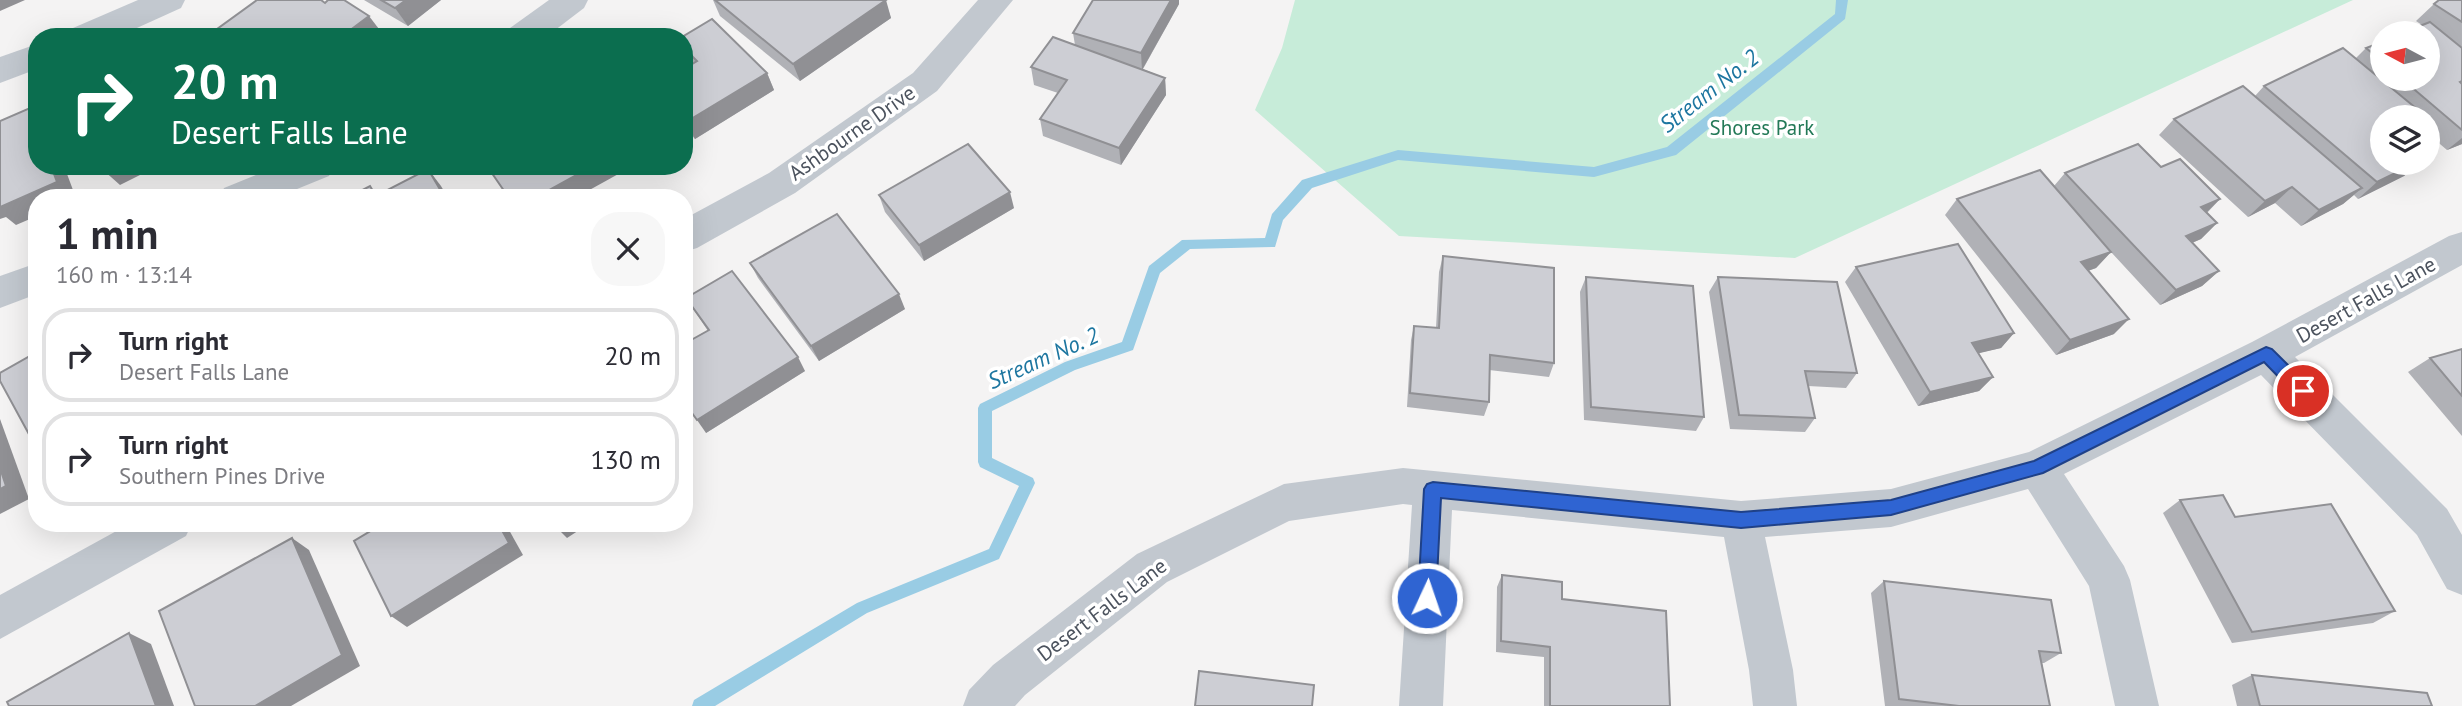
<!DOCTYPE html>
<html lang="en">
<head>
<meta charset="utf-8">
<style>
  :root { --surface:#fff; --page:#f7f7f7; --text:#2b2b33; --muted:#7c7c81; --line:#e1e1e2 }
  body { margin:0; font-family:"PT Sans",sans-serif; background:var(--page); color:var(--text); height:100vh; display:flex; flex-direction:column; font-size:26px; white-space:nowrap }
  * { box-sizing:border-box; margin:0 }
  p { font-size:23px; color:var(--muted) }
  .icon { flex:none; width:38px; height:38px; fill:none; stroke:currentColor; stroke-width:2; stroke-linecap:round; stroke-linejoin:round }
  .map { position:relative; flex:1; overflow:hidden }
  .panel { position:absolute; left:28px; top:189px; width:665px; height:343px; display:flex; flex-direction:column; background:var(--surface); border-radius:28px; box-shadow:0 7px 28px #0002 }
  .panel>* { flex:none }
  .hud { position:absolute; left:28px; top:28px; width:665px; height:147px; border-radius:28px; box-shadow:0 7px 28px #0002; background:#0b6e4f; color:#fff; overflow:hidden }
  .needle { width:46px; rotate:277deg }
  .tools { position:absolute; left:2370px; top:21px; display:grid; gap:14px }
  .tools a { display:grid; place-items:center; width:70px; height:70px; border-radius:50%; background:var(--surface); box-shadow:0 7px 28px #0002; font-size:35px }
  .pin { position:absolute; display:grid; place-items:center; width:60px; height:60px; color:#fff; margin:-30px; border:4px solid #fff; border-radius:50%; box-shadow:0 2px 7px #0007 }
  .me { position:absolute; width:77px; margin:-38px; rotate:3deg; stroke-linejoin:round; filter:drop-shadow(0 0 5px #0008) }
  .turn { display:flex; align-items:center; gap:24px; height:147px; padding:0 28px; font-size:32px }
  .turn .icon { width:91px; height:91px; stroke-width:2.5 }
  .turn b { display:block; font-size:49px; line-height:60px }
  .round { display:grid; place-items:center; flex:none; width:74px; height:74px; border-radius:28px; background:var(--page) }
  .summary { display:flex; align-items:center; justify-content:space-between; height:119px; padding:0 28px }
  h1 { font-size:42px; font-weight:800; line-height:52px }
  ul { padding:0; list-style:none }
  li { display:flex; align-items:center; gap:21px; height:94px; margin:0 14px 10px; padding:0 14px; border:4px solid var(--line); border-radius:28px }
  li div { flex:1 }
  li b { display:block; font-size:26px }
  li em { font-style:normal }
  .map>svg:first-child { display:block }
  .green { fill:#c7ecd9 }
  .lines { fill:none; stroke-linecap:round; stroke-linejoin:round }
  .stream { fill:#99cce4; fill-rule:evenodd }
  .minor { fill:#c2c8cf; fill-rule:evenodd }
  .wall { fill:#b0b1b6 }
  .shaded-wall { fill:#909094 }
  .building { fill:#cdced4; stroke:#909094; stroke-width:2 }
  .route { fill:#2f64d2; stroke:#1f4188; stroke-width:2 }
  .labels { text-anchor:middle; stroke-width:7; stroke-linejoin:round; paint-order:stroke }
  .park-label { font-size:21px; fill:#237957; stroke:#fff }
  .street-label { font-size:21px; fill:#4c535e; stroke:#fff }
  .water-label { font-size:23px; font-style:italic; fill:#1d76a0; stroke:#fff }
</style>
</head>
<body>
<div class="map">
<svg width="2462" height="706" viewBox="0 0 2462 706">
  <rect width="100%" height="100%" fill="#f4f3f3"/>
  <!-- green -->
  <polygon class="green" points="1295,0 2353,0 1795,258 1399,236 1255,110 1282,48"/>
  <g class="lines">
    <!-- stream -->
    <polygon class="stream" points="1836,0 1848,0 1845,19 1676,155 1594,177 1398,160 1312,188 1283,220 1275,247 1190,249 1160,273 1133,350 1075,370 992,411 992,458 1033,478 1035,483 999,559 867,613 715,706 692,706 694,700 857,603 989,549 1019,486 980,467 978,462 978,408 980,404 1065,362 1122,342 1149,266 1182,240 1265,238 1272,214 1302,180 1398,150 1594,167 1667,147 1835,14"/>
    <!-- minor -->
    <g class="minor">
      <polygon points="138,0 185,0 181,8 117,37 69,37 73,28"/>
      <polygon points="549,0 588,0 584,8 546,37 506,37 510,28"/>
      <polygon points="978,0 1013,0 937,91 795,193 697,248 684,252 684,219 769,173 913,73"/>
      <polygon points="37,44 37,69 0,83 0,57"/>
      <polygon points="278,166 334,166 329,176 275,198 219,198 224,188"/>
      <polygon points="2462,232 2462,265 2295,357 2447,509 2462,535 2462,595 2447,589 2417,535 2261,375 2064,474 2124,566 2130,580 2159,706 2115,706 2089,586 2028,489 1891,527 1765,537 1793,670 1797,706 1753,706 1749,670 1724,537 1452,510 1443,706 1399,706 1412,505 1403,504 1289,521 1167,582 1025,695 1015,706 963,706 969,690 993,665 1137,554 1284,484 1403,468 1741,501 1891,489 2029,452 2252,342 2449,236"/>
      <polygon points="37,263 37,294 0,308 0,276"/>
      <polygon points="131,523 192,523 186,536 0,639 0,595"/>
    </g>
  </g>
  <!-- wall -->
  <g class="wall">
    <polygon points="364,0 441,0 408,26"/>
    <polygon points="713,0 885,0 891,18 800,81 720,16"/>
    <polygon points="1093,0 1179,0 1179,4 1143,69 1165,78 1166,95 1121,165 1043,136 1040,119 1058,93 1034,85 1031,67 1075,45 1073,33"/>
    <polygon points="2462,0 2462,144 2447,150 2427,133 2427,117 2382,117 2382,163 2419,163 2404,176 2358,199 2354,195 2343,204 2301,226 2275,203 2248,217 2159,135 2174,119 2255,96 2264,86 2355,59 2366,48 2382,42 2382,79 2427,79 2422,25 2416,21 2434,4"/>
    <polygon points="684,37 767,73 774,90 695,139 684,127 684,69 692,65 684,57"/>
    <polygon points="2161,167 2220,199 2207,213 2217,223 2201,239 2192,243 2219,271 2202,286 2160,305 2111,252 2096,268 2088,271 2114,334 2056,355 1945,215 1957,199 2054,186 2065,173"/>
    <polygon points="879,195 1014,208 924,261 885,212"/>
    <polygon points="1443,256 1554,363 1549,377 1489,370 1489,402 1484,416 1407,407 1411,340 1414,326 1436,328 1439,272"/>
    <polygon points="750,263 905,309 819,361 758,278"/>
    <polygon points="1856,267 2014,333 2001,348 1978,353 1993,377 1979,391 1918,406 1845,282"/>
    <polygon points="1586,277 1704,417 1696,431 1584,420 1580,292"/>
    <polygon points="1718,277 1857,373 1846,388 1808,386 1815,418 1805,432 1730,429 1709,292"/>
    <polygon points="686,298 805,371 706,433 708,331"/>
    <polygon points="2462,349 2462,436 2408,372 2430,358"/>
    <polygon points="2180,500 2235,517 2395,611 2373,623 2232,643 2163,513"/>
    <polygon points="1502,575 1562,599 1670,706 1544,706 1544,657 1496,652 1497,587"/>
    <polygon points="1884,581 2061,653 2044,663 2042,663 2050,706 1885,706 1871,593"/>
    <polygon points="2252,675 2432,706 2237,706 2232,685"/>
  </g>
  <!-- shaded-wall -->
  <g class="shaded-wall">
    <polygon points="0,0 25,0 0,11"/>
    <polygon points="406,0 441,0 408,26 395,8"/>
    <polygon points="886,0 891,18 800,81 793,64"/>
    <polygon points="1171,0 1179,0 1179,4 1142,70 1141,53"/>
    <polygon points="369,16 382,33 378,37 341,37"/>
    <polygon points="767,73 774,90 695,139 686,122"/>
    <polygon points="1165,78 1166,95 1121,165 1119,148"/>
    <polygon points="30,108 37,115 37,127"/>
    <polygon points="2417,109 2408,117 2401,117"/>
    <polygon points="2462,138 2462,144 2447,150"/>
    <polygon points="2416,163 2419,163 2404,176 2358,199 2377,182"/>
    <polygon points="51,166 64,166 76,198 37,198 37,216 16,225 6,217 0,219 0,203"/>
    <polygon points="108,166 158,166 120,185 102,169"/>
    <polygon points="593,166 618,166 622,172 575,198 535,198"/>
    <polygon points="428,169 441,186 448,198 445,198"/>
    <polygon points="2292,187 2275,203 2248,217 2265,201"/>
    <polygon points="2362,188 2343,204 2301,226 2319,210"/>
    <polygon points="1010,192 1014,208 924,261 919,245"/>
    <polygon points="2220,199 2204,215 2201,207"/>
    <polygon points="2217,223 2201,239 2170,252 2186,236"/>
    <polygon points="2111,252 2096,268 2067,278 2081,262"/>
    <polygon points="2219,271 2202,286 2160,305 2176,290"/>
    <polygon points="899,294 905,309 819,361 811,346"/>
    <polygon points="2129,319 2114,334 2056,355 2070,340"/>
    <polygon points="2014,333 2001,348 1959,358 1972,343"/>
    <polygon points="798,357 805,371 706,433 697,420"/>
    <polygon points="1993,377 1979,391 1918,406 1930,392"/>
    <polygon points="0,419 29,499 0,514"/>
    <polygon points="498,523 505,523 523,555 407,627 391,616"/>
    <polygon points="558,523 590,523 567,538 554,525"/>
    <polygon points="292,538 309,550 360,666 291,706 255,706"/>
    <polygon points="129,633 151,644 174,706 156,706"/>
  </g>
  <!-- building -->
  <g class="building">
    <polygon points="257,0 321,0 325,3 328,0 344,0 369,16 341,37 206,37"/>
    <polygon points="381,0 406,0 395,8"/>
    <polygon points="715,0 886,0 793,64"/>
    <polygon points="1093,0 1171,0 1141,53 1073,33"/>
    <polygon points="2439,0 2462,0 2462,22 2434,4"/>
    <polygon points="712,19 767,73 686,122 684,120 684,69 697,61 684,48 684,37 682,37"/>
    <polygon points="2430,22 2462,48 2462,81 2460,82 2462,84 2462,130 2402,79 2427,79 2427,33 2402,33"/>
    <polygon points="1053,37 1165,78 1119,148 1040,119 1067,80 1031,67"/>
    <polygon points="2382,42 2382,61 2366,48"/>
    <polygon points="2343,48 2417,109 2401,117 2382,117 2382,163 2416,163 2377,182 2264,86"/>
    <polygon points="2243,86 2362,188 2319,210 2292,187 2265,201 2174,119"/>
    <polygon points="30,108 37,127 37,166 51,166 57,182 0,207 0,121"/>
    <polygon points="968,144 1010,192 919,245 879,195"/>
    <polygon points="2138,144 2161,167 2180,159 2220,199 2201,207 2217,223 2186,236 2219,271 2176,290 2065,173"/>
    <polygon points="487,166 593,166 535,198 509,198"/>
    <polygon points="428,169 445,198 347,198 370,186 376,196"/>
    <polygon points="2040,170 2111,252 2081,262 2129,319 2070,340 1957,199"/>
    <polygon points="837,214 899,294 811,346 750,263"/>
    <polygon points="1958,244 2014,333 1972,343 1993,377 1930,392 1856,267"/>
    <polygon points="1443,256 1554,268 1554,363 1490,355 1489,402 1410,393 1414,326 1439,328"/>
    <polygon points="732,271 798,357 697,420 684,402 684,344 709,330 686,298"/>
    <polygon points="1586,277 1693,286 1704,417 1591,407"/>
    <polygon points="1718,277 1837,282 1857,373 1805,371 1815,418 1739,415"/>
    <polygon points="2462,349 2462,396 2430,358"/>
    <polygon points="37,352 37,449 0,381 0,373"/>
    <polygon points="0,468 6,486 0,489"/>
    <polygon points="2223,495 2235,517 2331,504 2395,611 2252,632 2180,500"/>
    <polygon points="384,523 498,523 509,543 391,616 354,541"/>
    <polygon points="292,538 342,655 255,706 195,706 159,611"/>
    <polygon points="1502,575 1562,582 1562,599 1666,611 1670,706 1550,706 1550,647 1501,641"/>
    <polygon points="1884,581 2051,600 2061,653 2039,651 2050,706 1959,706 1899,699"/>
    <polygon points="129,633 156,706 9,706 7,702"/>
    <polygon points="1199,671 1314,685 1312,706 1195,706"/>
    <polygon points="2252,675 2427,693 2432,706 2260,706"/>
  </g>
  <!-- route -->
  <polygon class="route" points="2266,347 2272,349 2309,386 2311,391 2309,396 2297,396 2264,362 2043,473 1891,515 1741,528 1441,498 1436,598 1433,604 1427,606 1421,604 1418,598 1424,489 1427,484 1433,482 1741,512 1891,500 2034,461"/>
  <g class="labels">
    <!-- park labels -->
    <g class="park-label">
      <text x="1762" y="135">Shores Park</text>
    </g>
    <!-- street labels -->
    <g class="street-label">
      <text transform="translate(852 133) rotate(-35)" y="7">Ashbourne Drive</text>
      <text transform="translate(2366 300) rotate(-29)" y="7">Desert Falls Lane</text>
      <text transform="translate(1102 610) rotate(-37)" y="7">Desert Falls Lane</text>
    </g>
    <!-- water labels -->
    <g class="water-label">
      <text transform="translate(1709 91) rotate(-38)" y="8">Stream No. 2</text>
      <text transform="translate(1043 358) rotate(-24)" y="8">Stream No. 2</text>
    </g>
  </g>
</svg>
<div class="tools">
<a><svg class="needle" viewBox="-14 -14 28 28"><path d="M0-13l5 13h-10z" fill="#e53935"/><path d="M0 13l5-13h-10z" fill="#7c7c81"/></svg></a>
<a><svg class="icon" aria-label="layers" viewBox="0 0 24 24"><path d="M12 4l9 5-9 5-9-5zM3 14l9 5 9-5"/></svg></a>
</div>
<div class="pin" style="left:2303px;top:391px;background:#d93025"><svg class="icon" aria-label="arrive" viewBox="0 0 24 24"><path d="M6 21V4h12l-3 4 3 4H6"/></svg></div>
<svg class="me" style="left:1427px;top:598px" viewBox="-20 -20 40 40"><circle r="17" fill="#2f64d2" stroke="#fff" stroke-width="3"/><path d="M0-11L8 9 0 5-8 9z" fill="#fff"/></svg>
<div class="hud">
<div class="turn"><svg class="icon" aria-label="right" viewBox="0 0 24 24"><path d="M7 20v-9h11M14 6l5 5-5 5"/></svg><div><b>20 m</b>Desert Falls Lane</div></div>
</div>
<section class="panel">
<div class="summary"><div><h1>1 min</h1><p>160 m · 13:14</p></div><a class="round"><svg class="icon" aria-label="close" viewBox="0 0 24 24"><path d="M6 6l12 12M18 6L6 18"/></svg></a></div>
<ul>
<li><svg class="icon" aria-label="right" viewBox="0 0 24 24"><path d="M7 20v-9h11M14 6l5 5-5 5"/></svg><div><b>Turn right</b><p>Desert Falls Lane</p></div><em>20 m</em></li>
<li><svg class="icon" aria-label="right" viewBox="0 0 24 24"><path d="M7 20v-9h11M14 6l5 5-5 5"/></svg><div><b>Turn right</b><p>Southern Pines Drive</p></div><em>130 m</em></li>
</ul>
</section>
</div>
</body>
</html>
